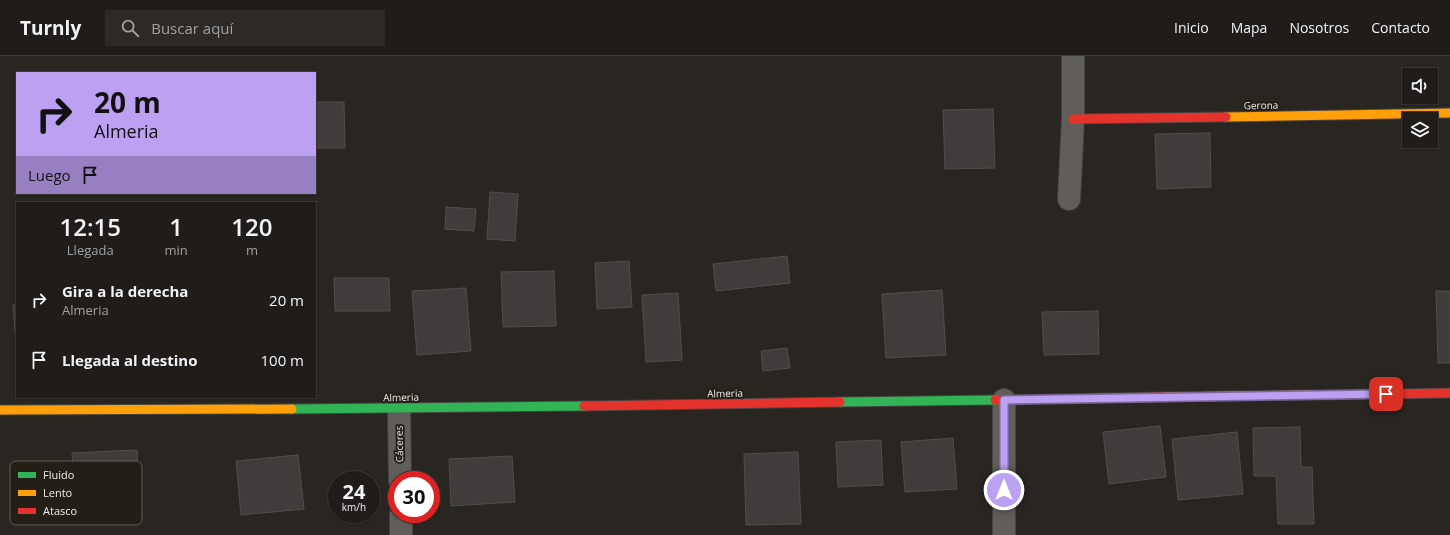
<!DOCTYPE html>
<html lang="es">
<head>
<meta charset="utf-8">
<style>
  :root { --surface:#1f1c1a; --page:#2c2927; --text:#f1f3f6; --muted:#a1a1a2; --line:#3c3a39 }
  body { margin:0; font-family:"Open Sans",sans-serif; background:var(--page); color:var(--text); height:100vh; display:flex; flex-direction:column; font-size:15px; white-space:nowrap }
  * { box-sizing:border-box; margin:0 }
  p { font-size:13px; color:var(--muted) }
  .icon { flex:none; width:22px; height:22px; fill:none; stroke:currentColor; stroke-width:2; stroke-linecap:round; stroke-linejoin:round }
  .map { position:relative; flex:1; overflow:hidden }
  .side { position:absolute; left:16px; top:146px; width:300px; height:196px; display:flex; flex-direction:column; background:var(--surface); border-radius:0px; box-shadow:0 1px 3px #0004,0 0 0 1px var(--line) }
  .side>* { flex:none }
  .guide { position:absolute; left:16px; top:16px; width:300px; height:122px; border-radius:0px; box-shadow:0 1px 3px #0004,0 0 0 1px var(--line); background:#bca0f2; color:#111; overflow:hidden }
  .controls { position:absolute; left:1402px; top:12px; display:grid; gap:8px }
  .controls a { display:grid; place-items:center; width:36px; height:36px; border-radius:0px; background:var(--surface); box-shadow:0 1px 3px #0004,0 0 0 1px var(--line); font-size:20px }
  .speed { position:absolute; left:328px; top:415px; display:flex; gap:8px; font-size:20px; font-weight:700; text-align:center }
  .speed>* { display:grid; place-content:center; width:52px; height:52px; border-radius:50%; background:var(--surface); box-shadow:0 1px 3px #0004,0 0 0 1px var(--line); line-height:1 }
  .speed small { font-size:10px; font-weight:400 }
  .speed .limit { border:6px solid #d22; background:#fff; color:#111 }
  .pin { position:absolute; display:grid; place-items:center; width:34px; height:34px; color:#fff; margin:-17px; border-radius:8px; box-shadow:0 2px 6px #0006 }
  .me { position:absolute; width:44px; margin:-22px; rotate:0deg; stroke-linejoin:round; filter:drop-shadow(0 0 3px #0008) }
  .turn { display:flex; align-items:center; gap:14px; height:84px; padding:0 12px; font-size:18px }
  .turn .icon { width:52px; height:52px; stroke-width:2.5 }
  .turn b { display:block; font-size:28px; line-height:34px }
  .then { display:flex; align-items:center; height:38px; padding:0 12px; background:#0003; gap:8px; font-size:15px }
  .eta { display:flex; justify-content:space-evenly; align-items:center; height:68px; text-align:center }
  .eta b { font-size:24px; font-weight:600; line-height:28px }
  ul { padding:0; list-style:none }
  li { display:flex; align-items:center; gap:12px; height:60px; padding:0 12px }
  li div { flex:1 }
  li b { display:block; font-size:15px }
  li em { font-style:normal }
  header { display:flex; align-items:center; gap:24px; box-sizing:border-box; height:56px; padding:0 20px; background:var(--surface); border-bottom:1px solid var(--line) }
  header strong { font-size:19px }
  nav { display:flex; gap:22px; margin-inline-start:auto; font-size:14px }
  .search { width:280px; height:36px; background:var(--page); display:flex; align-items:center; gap:10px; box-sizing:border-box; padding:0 14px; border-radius:0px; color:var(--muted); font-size:15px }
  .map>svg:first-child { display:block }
  .building { fill:#403c3b; stroke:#504d4c }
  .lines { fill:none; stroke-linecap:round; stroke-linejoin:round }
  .street-casing { stroke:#464340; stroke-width:24 }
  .fast-casing { stroke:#464340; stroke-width:11 }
  .slow-casing { stroke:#464340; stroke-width:11 }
  .jam-casing { stroke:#464340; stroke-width:11 }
  .street { stroke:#605e5b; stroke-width:22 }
  .fast { stroke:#30b455; stroke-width:9 }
  .slow { stroke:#ff9f0a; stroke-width:9 }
  .jam { stroke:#e5322d; stroke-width:9 }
  .route-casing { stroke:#7a689d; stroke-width:10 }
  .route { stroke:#bca0f2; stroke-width:7 }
  .labels { text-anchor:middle; stroke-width:4; stroke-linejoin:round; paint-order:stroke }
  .street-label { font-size:10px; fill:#f0ece7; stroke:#231e16 }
  .key { fill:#231e16; stroke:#605c55; stroke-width:1 }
  .key-label { font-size:11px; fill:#f0ece7 }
</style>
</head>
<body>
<header>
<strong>Turnly</strong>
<div class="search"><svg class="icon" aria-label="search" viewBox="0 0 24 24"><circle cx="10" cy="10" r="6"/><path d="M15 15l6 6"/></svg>Buscar aquí</div>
<nav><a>Inicio</a><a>Mapa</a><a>Nosotros</a><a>Contacto</a></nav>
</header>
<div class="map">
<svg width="1450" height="479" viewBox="0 0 1450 479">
  <rect width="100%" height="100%" fill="#292622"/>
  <!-- building -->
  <g class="building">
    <polygon points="315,46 344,46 345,92 315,92"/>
    <polygon points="993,53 995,112 945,113 943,54"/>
    <polygon points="1210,77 1211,131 1157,133 1155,78"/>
    <polygon points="490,136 518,138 515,185 487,183"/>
    <polygon points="446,151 476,153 474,175 445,173"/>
    <polygon points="787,200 790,227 716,235 713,208"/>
    <polygon points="629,205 632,251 597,253 595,207"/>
    <polygon points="554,215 556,270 503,271 501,216"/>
    <polygon points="334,222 389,222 390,255 335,255"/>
    <polygon points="466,232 471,295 417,299 412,235"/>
    <polygon points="942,234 946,299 886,302 882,238"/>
    <polygon points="1436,235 1450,235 1450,307 1438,307"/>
    <polygon points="678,237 682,304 646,306 642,239"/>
    <polygon points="13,249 17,249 17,299"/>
    <polygon points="1098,255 1099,298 1044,299 1042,256"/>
    <polygon points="787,292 790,312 763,315 761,295"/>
    <polygon points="1160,370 1166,421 1109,428 1103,376"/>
    <polygon points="1300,371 1301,411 1312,411 1314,468 1278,468 1276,420 1254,420 1253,372"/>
    <polygon points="1237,376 1243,438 1178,444 1172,383"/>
    <polygon points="953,382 957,433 905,436 901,386"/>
    <polygon points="881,384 883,429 838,431 836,386"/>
    <polygon points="137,394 140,459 76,461 72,397"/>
    <polygon points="798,396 801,468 746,469 744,398"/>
    <polygon points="298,399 304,453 241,459 236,405"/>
    <polygon points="512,400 515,446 451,450 449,403"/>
  </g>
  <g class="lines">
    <!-- street casing -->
    <g class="street-casing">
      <g id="street">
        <polyline points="1069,143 1073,63 1073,0"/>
        <polyline points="1004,344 1004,479"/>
        <polyline points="399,353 400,424"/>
        <polyline points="401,458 401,479"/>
      </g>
    </g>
    <!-- fast casing -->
    <g class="fast-casing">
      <g id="fast">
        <polyline points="840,346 995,344"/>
        <polyline points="292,353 584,350"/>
      </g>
    </g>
    <!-- slow casing -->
    <g class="slow-casing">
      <g id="slow">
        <polyline points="1226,61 1450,57"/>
        <polyline points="1164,341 1391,338"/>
        <polyline points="0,354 292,353"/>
      </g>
    </g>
    <!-- jam casing -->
    <g class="jam-casing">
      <g id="jam">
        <polyline points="1073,63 1226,61"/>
        <polyline points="1391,338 1450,337"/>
        <polyline points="995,344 1164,341"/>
        <polyline points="584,350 840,346"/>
      </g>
    </g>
    <!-- street -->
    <use href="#street" class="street"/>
    <!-- fast -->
    <use href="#fast" class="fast"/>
    <!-- slow -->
    <use href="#slow" class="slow"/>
    <!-- jam -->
    <use href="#jam" class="jam"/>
  </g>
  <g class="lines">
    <!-- route casing -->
    <g class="route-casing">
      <polyline id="route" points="1004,434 1004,344 1386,338"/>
    </g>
    <!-- route -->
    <use href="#route" class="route"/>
  </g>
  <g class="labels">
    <!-- street labels -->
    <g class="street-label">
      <text transform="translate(1261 49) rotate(-1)" y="4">Gerona</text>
      <text transform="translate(725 337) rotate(-1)" y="4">Almeria</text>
      <text transform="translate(401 341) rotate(-1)" y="4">Almeria</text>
      <text transform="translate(399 388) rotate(-91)" y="4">Cáceres</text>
    </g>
  </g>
  <!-- legend -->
  <rect x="10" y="405" width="132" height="64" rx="6" class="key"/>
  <rect x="18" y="416" width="18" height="6" fill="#30b455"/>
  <rect x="18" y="434" width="18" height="6" fill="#ff9f0a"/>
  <rect x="18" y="452" width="18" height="6" fill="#e5322d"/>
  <g class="key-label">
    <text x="43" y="423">Fluido</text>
    <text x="43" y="441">Lento</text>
    <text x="43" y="459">Atasco</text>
  </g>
</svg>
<div class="controls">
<a><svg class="icon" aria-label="sound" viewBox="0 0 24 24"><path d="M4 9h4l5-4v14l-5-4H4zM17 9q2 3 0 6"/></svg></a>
<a><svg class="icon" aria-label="layers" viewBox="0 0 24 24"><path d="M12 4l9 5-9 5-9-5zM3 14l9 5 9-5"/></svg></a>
</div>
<div class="speed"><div>24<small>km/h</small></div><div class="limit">30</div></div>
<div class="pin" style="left:1386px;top:338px;background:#d93025"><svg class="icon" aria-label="arrive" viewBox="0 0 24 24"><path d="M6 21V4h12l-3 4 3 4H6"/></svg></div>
<svg class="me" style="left:1004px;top:434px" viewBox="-20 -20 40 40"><circle r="17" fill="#bca0f2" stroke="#fff" stroke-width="3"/><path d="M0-11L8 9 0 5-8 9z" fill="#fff"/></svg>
<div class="guide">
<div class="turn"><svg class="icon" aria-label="right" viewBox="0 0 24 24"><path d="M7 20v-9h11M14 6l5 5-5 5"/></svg><div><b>20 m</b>Almeria</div></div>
<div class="then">Luego<svg class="icon" aria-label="arrive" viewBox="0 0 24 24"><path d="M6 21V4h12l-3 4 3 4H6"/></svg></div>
</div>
<section class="side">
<div class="eta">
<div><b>12:15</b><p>Llegada</p></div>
<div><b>1</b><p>min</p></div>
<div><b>120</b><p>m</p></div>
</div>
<ul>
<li><svg class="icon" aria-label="right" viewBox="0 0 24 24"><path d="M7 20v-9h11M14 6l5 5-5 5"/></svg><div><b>Gira a la derecha</b><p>Almeria</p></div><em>20 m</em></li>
<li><svg class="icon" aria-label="arrive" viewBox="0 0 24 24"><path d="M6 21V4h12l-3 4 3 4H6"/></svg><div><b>Llegada al destino</b></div><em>100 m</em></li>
</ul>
</section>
</div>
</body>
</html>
